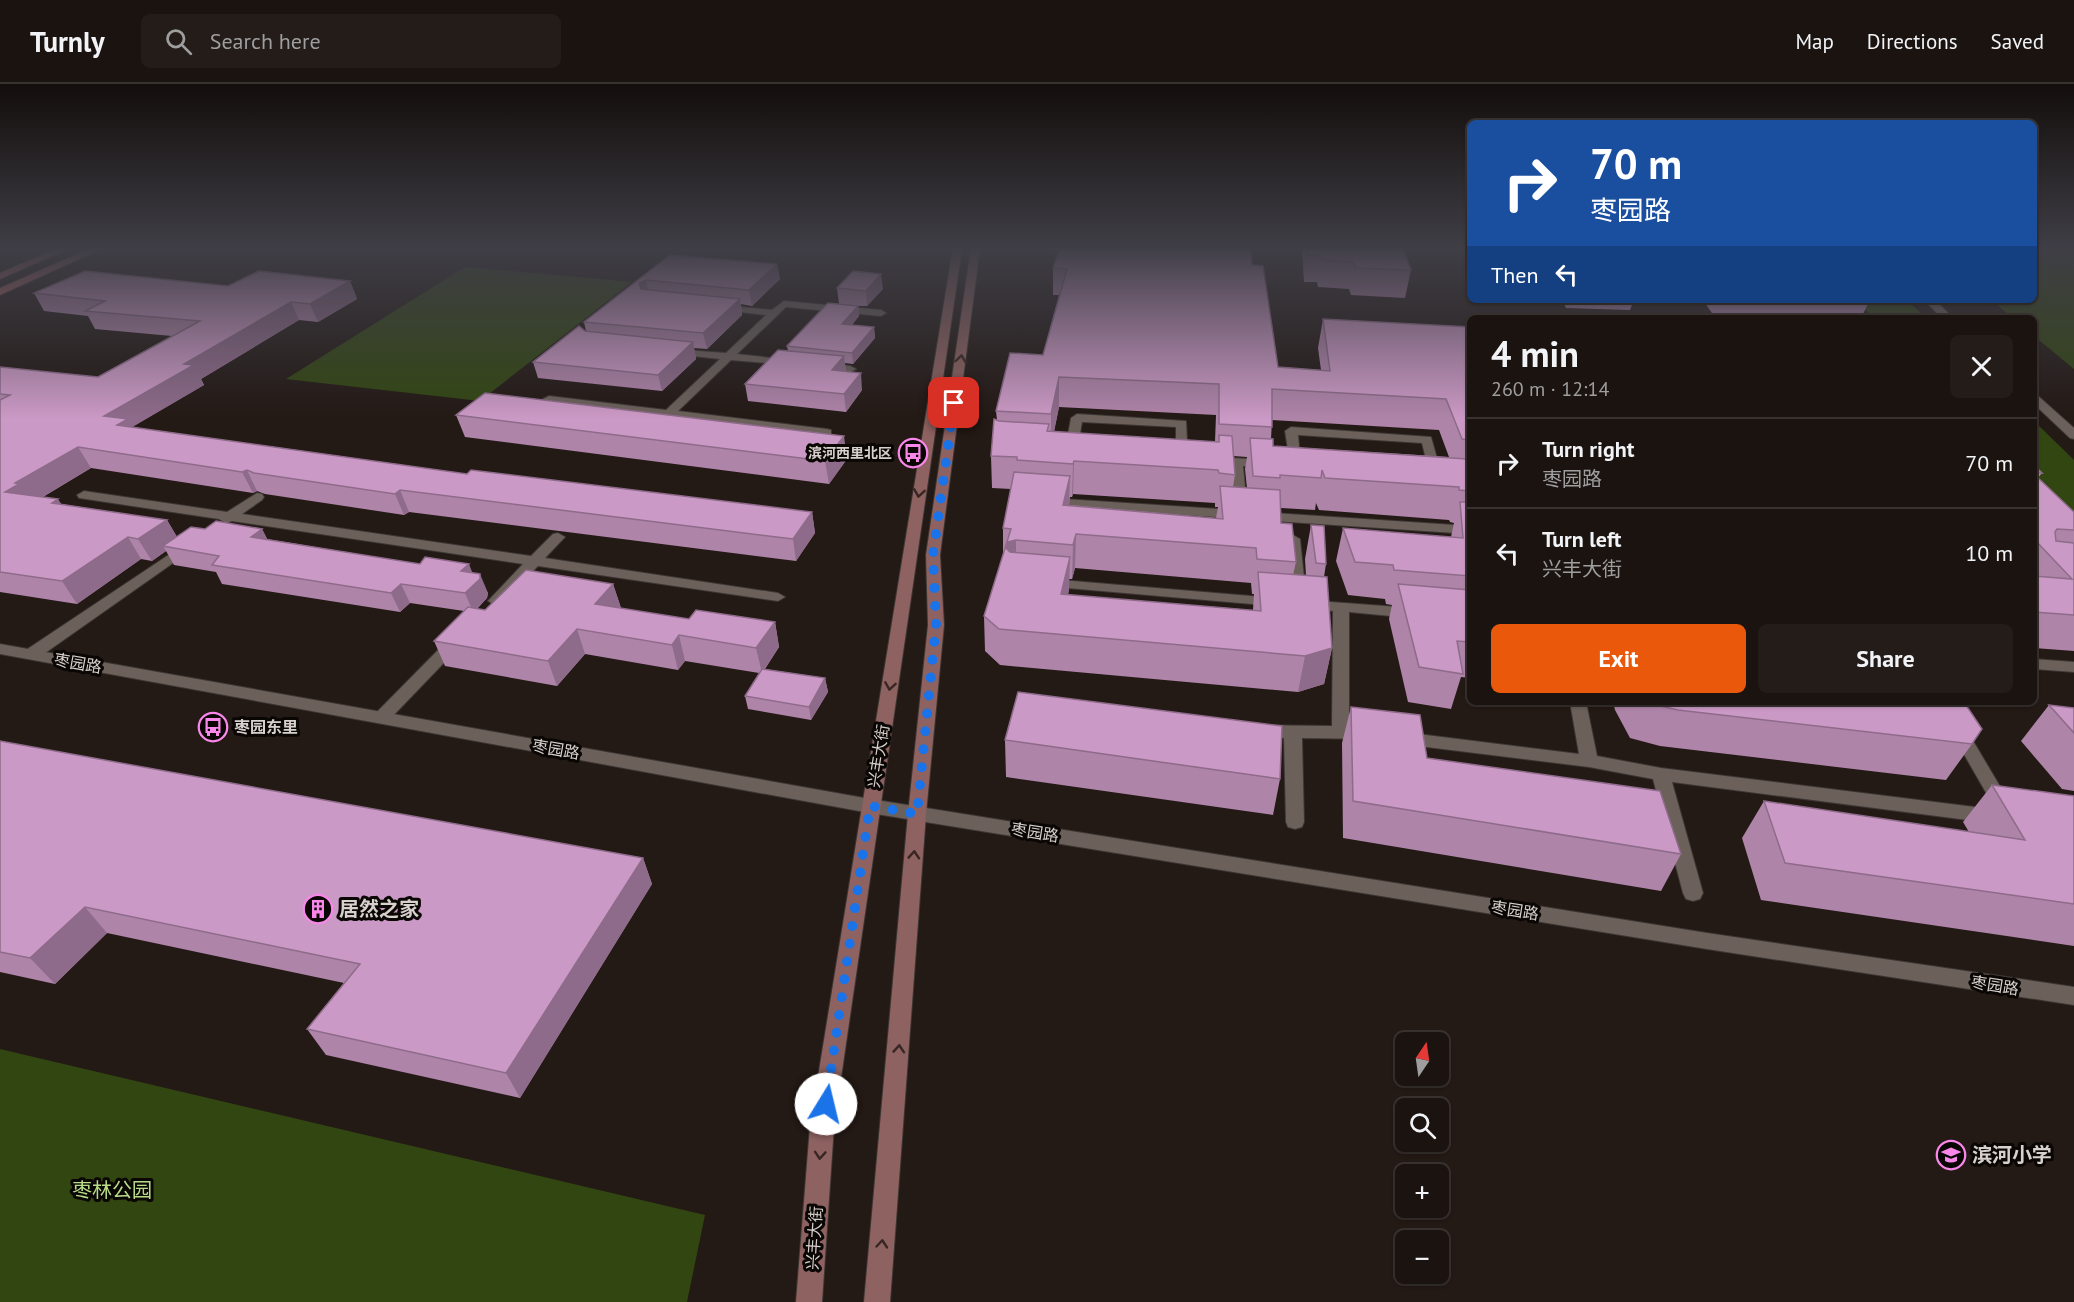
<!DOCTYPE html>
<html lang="en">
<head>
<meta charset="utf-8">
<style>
  :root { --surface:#1a1310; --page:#231c19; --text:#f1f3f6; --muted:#9f9e9f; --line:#383230; --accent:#ea580c }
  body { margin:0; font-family:"PT Sans","Noto Sans SC",sans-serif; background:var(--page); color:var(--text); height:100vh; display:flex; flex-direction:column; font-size:22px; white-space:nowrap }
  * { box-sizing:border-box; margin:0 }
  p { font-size:20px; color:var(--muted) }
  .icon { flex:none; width:33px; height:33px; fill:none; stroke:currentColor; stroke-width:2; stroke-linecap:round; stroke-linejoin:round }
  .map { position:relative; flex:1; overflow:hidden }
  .side { position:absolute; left:1467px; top:231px; width:570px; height:390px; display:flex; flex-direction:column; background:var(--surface); border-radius:9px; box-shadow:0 2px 4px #0004,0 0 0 2px var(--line) }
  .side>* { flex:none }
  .banner { position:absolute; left:1467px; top:36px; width:570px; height:183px; border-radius:9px; box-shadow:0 2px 4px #0004,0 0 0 2px var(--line); background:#1a4fa0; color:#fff; overflow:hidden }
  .needle { width:39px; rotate:13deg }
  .fabs { position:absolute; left:1395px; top:948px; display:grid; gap:12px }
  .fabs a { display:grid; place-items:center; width:54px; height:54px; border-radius:9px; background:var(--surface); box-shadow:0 2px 4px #0004,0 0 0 2px var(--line); font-size:30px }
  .pin { position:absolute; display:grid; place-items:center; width:51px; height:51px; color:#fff; margin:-26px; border-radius:12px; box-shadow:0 3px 9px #0006 }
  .me { position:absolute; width:66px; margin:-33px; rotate:9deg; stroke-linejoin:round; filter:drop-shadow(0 0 4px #0008) }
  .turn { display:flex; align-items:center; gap:21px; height:126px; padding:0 24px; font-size:27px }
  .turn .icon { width:78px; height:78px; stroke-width:2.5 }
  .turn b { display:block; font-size:42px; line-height:51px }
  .then { display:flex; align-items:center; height:57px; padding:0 24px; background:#0003; gap:12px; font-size:22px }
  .round { display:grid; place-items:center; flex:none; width:63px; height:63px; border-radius:9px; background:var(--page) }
  .head { display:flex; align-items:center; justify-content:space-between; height:102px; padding:0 24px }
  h1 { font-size:36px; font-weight:700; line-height:45px }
  .action { display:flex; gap:12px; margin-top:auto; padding:12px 24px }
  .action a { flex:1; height:69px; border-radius:9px; background:var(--accent); color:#fff; font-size:24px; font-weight:700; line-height:69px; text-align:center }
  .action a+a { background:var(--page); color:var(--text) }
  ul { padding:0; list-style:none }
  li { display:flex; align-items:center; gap:18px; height:90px; padding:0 24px; border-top:2px solid var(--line) }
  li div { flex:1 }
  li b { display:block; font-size:22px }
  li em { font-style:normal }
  header { display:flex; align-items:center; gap:36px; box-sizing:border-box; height:84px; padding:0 30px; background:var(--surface); border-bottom:2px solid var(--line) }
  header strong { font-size:28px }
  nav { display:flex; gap:33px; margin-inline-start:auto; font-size:21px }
  .search { width:420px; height:54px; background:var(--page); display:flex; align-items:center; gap:15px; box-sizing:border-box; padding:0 21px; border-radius:9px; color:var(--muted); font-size:22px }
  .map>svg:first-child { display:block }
  .green { fill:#324612 }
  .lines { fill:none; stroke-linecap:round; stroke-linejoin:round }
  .minor-casing { stroke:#3d3633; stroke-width:2 }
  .tertiary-casing { stroke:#3d3633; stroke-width:2 }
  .secondary-casing { stroke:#3d3633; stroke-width:2 }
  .primary-casing { stroke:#3d3633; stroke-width:2 }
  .minor { fill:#6b605a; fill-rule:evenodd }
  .tertiary { fill:#6b605a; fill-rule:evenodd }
  .secondary { fill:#8e6260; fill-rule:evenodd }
  .primary { fill:#b16465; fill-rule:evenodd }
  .wall { fill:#af84a9; fill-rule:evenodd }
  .shaded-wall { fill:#8e6b8a }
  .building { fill:#cb99c5; stroke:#8e6b8a; stroke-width:1.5 }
  .oneway { stroke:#382624 }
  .route { stroke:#1a73e8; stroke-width:10; stroke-dasharray:0 18 }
  .labels { text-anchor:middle; stroke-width:6; stroke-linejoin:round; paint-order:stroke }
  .far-poi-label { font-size:14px; font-weight:bold; fill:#d7d0cd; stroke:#090604; text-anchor:end }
  .street-label { font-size:16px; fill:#d7d0cd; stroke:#090604 }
  .poi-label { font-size:16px; font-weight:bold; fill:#d7d0cd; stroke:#090604; text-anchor:start }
  .near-poi-label { font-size:20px; font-weight:bold; fill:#d7d0cd; stroke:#090604; text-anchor:start }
  .near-park-label { font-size:20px; fill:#b8db89; stroke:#090604 }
</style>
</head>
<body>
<header>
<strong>Turnly</strong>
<div class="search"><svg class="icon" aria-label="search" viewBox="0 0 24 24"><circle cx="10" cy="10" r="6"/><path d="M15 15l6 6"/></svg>Search here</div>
<nav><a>Map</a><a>Directions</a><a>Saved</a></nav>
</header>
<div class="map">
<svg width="2074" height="1218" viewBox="0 0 2074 1218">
  <rect width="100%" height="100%" fill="#231915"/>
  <!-- green -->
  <g class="green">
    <polygon points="2034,164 2074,164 2074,285 2034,252 2034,234 2013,234 1991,216 2034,216"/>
    <polygon points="465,183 632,198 480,317 286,295"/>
    <polygon points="1865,216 1907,216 1926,234 1875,234 1859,220 1869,220"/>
    <polygon points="2034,337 2074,376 2074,450 2034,405"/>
    <polygon points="0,965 705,1131 687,1218 0,1218"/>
  </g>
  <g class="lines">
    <!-- minor casing -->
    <g class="minor-casing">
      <g id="minor">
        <polygon points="784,217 881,226 886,229 881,232 786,223 737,270 789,276 793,277 793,281 731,276 678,327 827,345 831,346 831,352 549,318 543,315 549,312 666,326 720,275 674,270 670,269 670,265 726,269 766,231 722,226 717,223 718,221 772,226"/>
        <polygon points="823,279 850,282 856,285 850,288 819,284 819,280"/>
        <polygon points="1077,330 1186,337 1188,375 1182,379 1176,375 1176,343 1082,338 1077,367 1075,370 1067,370 1065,367 1071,334"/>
        <polygon points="1291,343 1431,353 1442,392 1436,396 1430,392 1422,359 1298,351 1301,382 1299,385 1291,385 1285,347"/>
        <polygon points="1213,373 1269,376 1275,380 1269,384 1243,382 1247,424 1244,427 1470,442 1470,450 1049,422 1042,418 1049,414 1235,426 1230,382 1209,380 1207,377"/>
        <polygon points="84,407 227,428 257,409 262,410 264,413 262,416 242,430 531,472 553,450 558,449 565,453 545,474 778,509 785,513 778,517 538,482 500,520 495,521 488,517 523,480 232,437 226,439 219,435 79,414 77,411"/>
        <polygon points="1293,451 1300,455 1306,513 1304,516 1412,524 1420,529 1412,534 1349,528 1349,642 1373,645 1376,649 1373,653 1367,655 1302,654 1304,738 1302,743 1295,745 1288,743 1286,738 1284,654 1255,651 1252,647 1255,643 1261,641 1332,642 1333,527 1301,523 1298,520 1300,517 1294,516 1292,513 1286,455"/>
        <polygon points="188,458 195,462 193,465 38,574 26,574 24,570 26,566"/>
        <polygon points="1049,495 1275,514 1282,518 1275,522 1044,502 1042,499 1044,496"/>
        <polygon points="456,552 464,557 462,560 387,638 375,638 373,634 375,630 450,554"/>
        <polygon points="2034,575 2074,578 2074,588 2034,585"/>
        <polygon points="1570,618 1586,618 1597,672 1661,684 1991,725 1998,727 2000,732 1998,737 1991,739 1672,698 1703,809 1700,815 1693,817 1686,815 1683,809 1653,695 1589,683 1402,660 1396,658 1393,654 1396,650 1402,648 1579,670"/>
        <polygon points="1934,618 1950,618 2011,721 2008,726 2002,728 1996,726"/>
      </g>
    </g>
    <!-- tertiary casing -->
    <g class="tertiary-casing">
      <g id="tertiary">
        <polygon points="1924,216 1935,216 1953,234 1942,234"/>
        <polygon points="2034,311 2038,312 2074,344 2074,355 2070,354 2034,320"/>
        <polygon points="0,560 870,715 1707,849 2074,903 2074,921 1707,865 870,729 0,570"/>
      </g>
    </g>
    <!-- secondary casing -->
    <g class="secondary-casing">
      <g id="secondary">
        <polygon points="953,164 962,164 834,1042 822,1218 796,1218 810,1042"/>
        <polygon points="971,164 980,164 940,471 944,541 926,730 890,1218 864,1218 908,730 928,541 926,471"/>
      </g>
    </g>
    <!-- primary casing -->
    <g class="primary-casing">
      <g id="primary">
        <polygon points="58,164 71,164 0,195 0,189"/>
        <polygon points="91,164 104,164 0,211 0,204"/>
      </g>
    </g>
    <!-- minor -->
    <use href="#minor" class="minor"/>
    <!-- tertiary -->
    <use href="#tertiary" class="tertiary"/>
    <!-- secondary -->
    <use href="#secondary" class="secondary"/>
    <!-- primary -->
    <use href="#primary" class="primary"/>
  </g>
  <!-- wall -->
  <g class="wall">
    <path d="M1043,164H1250L1252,181L1278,283L1321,286L1318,264L1323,235L1470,243V594L1461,593L1451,625L1408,618L1389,535L1392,521L1386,520L1385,515L1348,511L1336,477L1343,444L1451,453L1454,439L1450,438L1449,436L1319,426L1316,419L1315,426L1281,424V439L1296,478L1293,491L1306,492L1305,475L1311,441L1326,480L1324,493L1332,564L1324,600L1298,608L1000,581L985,567L984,532L1003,471V444L1011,405L992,404L991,372L997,336L996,327L1043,271L1059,211H1053V184L1059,167L1043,166ZM1059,323L1216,331L1215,358L1054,348ZM1272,336L1439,346L1449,373L1273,362L1271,355ZM1233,372L1247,373L1245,385L1247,404L1233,403L1235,391ZM1073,410L1215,419V423H1218L1216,434L1069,421L1070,413H1072ZM1075,484L1251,499L1252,510H1254L1253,526L1068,511L1069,495H1072Z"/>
    <polygon points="1302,164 1403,164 1411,186 1405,214 1351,211 1349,205 1318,203 1317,198 1304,198"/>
    <polygon points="670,171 777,180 780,195 752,222 741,220 742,231 707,265 694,264 696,275 662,307 538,294 533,278 586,247 584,238"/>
    <polygon points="350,197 357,215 318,238 299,236 201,295 204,301 132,343 467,390 812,428 815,449 796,477 409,428 404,431 265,410 257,407 253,409 91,384 43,413 61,420 167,436 177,453 205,445 262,445 267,455 473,489 488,509 487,514 477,525 485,526 613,500 621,524 689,535 775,538 779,563 765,585 825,594 828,608 811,636 748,625 745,612 759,589 685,577 678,586 585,570 557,602 445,582 434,557 464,527 410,519 400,528 222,500 216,488 174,481 166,467 152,477 141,475 77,520 0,508 0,283 98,293 172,252 95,245 88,232 44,227 34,209"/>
    <polygon points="837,204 883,205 867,222 858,222 859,232 852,241 874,243 875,254 853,280 845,279 846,288 862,306 846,328 748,317 745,300 788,267 787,262 839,220"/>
    <polygon points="1562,216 1634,216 1630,226 1566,224"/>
    <polygon points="1638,216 1870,216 1861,234 1751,234 1714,232 1705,219"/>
    <polygon points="456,331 847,375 829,400 465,353"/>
    <polygon points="2034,381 2042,389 2038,394 2074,428 2074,567 2034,564"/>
    <polygon points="1613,618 1964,618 1972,660 1946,696 1660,662 1630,654 1615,626"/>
    <polygon points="2049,621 2074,624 2074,707 2062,705 2021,657"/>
    <polygon points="1351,623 1427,674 1681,770 1661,807 1343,754 1342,659"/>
    <polygon points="1005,656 1280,695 1273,731 1006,693"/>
    <polygon points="0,657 643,774 652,800 520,1014 326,971 307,945 344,899 107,849 55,900 0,888"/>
    <polygon points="1992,701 2074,712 2074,862 1761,816 1742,754 1764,717 1969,748 1963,738"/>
  </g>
  <!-- shaded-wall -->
  <g class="shaded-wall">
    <polygon points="777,180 780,195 752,222 749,206"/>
    <polygon points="881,190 883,205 867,222 866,207"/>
    <polygon points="646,196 649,211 643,214 639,199"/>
    <polygon points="350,197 357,215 318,238 310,220"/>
    <polygon points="740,215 742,231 707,265 703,249"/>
    <polygon points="291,218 299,236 201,295 204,301 122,349 104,332 184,280"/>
    <polygon points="858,222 859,232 843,251 842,240"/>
    <polygon points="874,243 875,254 853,280 852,269"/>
    <polygon points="693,258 696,275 662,307 658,291"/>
    <polygon points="844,272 846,289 832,286"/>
    <polygon points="861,289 862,306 846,328 844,310"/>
    <polygon points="1059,293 1059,323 1051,361 1051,330"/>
    <polygon points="844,352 847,375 829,400 825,377"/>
    <polygon points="78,363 91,384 32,419 5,408 15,399"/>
    <polygon points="1074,377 1073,410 1072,413 1073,380"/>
    <polygon points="247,386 257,407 253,409 242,388"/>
    <polygon points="1070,392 1069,425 1063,421"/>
    <polygon points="400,406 409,428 404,431 395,410"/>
    <polygon points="58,415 72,437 52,419"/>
    <polygon points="812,428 815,449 796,477 793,455"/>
    <polygon points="167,436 180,458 163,462 166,467 152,477 138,455"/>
    <polygon points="262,445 272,464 251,453"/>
    <polygon points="1076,450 1075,484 1072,495 1073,461"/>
    <polygon points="128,453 141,475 77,520 62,497"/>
    <polygon points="1016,456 1016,491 1006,464 1008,458"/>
    <polygon points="1070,473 1069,507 1060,545 1061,510"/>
    <polygon points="469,480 476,498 480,490 488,509 487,514 473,528 465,509 461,487"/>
    <polygon points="401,500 410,519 400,528 391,509"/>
    <polygon points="613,500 621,524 595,520"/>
    <polygon points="775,538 779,563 762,589 756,564"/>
    <polygon points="577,545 585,570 557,602 548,577"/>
    <polygon points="679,551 685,577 678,586 672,561"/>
    <polygon points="1332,564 1324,600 1298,608 1305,572"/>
    <polygon points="825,594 828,608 811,636 809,623"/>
    <polygon points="643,774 652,800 520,1014 506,989"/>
    <polygon points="85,823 107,849 55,900 30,874"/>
  </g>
  <!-- building -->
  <g class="building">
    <polygon points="1060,164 1250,164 1252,181 1263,182 1278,283 1330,287 1323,235 1470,243 1470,356 1462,355 1446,315 1272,305 1272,343 1219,340 1219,300 1059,293 1051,330 996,327 1010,269 1043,271 1067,185 1053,184"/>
    <polygon points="1308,164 1403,164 1411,186 1356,184 1354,178 1323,176 1321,172 1308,171"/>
    <polygon points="670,171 777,180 749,206 646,196 639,199 641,205 740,215 703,249 584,238"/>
    <polygon points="85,187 228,202 259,187 350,197 310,220 291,218 184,280 194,281 104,332 128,335 117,341 467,390 471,386 812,428 793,455 400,406 395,410 254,389 247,386 242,388 78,363 15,399 19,400 5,408 58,415 52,419 167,436 138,455 128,453 62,497 0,488 0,316 10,311 0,310 0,283 98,293 200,237 85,227 105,217 34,209"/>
    <polygon points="853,187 881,190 866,207 837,204"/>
    <polygon points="828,219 858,222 842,240 874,243 852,269 787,262"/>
    <polygon points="579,242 585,247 693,258 658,291 533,278"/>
    <polygon points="778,266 844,272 832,286 861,289 844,310 745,300"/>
    <polygon points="485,309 844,352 825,377 456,331"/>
    <polygon points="994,335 999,337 1049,340 1047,347 1219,358 1219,351 1232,352 1235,391 1219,389 1218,386 1074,377 1073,380 1017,376 1017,373 991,372"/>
    <polygon points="1250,354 1273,355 1273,362 1467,375 1470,383 1470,407 1459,406 1459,403 1325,394 1322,386 1321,394 1280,391 1280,394 1253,392"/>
    <polygon points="2034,381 2042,389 2034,388"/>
    <polygon points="1014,388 1070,392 1063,421 1223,435 1220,402 1280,406 1281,439 1292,440 1296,478 1257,475 1256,464 1076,450 1073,461 1016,456 1008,458 1006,464 1010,468 1070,473 1061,510 1261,527 1258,488 1327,493 1332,564 1305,572 999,545 984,532 1011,445 1003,444"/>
    <polygon points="2034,390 2074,428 2074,446 2057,445 2055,448 2056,457 2074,459 2074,531 2034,528 2034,492 2072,495 2034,455"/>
    <polygon points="1460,418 1470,418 1470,492 1394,486 1393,481 1355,478 1343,444 1463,454"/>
    <polygon points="216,437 262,445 251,453 420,480 425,473 469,480 461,487 480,490 480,495 465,509 401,500 391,509 212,481 219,472 163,462 191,443 205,445"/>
    <polygon points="1311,441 1324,442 1326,480 1316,479"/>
    <polygon points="526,486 613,500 595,520 689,535 696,526 775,538 756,564 679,551 672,561 577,545 548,577 434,557 468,523 485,526"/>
    <polygon points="1398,500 1470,506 1470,558 1457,557 1463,590 1419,583"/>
    <polygon points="762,585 825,594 809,623 745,612"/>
    <polygon points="1018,608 1282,642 1280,695 1005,656"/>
    <polygon points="1646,618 1964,618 1982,645 1972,660 1678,626 1647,619"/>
    <polygon points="2049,621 2074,624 2074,649"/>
    <polygon points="1351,623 1420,631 1427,674 1660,707 1681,770 1353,717"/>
    <polygon points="0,657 643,774 506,989 307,945 360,880 85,823 30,874 0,868"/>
    <polygon points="1992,701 2074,712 2074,820 1785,779 1764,717 2025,756"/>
  </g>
  <!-- one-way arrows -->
  <defs><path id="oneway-chevron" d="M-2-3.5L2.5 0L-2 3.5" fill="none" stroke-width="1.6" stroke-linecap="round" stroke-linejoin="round" transform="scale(1.5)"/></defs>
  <g class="oneway">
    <use href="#oneway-chevron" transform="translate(961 275) rotate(-82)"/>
    <use href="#oneway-chevron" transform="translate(919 409) rotate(99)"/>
    <use href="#oneway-chevron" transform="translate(890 602) rotate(99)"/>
    <use href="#oneway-chevron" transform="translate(914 771) rotate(-86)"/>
    <use href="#oneway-chevron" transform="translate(899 965) rotate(-86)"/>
    <use href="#oneway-chevron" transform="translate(820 1071) rotate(94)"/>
    <use href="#oneway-chevron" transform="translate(882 1160) rotate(-85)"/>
  </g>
  <!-- sky -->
  <linearGradient id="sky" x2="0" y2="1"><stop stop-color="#130e0c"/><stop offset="0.49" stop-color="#3f3e46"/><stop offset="1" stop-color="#3f3e46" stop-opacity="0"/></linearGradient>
  <rect width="2074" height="335" fill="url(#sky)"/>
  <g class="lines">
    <!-- route -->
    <polyline class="route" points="826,1020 870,722 917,730 936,541 933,471 954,319"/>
  </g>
  <!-- icons -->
  <defs>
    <g id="bus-ring" transform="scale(1.5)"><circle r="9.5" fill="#090604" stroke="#f987e9" stroke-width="1.5"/><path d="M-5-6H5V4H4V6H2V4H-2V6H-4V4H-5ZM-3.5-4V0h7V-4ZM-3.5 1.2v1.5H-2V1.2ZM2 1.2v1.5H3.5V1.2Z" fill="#f987e9"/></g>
    <g id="building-ring" transform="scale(1.5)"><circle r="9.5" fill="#090604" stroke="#f987e9" stroke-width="1.5"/><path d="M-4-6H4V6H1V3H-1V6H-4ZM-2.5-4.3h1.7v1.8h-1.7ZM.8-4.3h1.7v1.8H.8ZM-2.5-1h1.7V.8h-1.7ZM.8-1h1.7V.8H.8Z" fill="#f987e9"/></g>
    <g id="school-ring" transform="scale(1.5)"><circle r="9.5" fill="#090604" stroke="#f987e9" stroke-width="1.5"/><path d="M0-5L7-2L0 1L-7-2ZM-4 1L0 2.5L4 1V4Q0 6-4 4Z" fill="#f987e9"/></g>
  </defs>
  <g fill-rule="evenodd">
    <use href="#bus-ring" x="913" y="369"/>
    <use href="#bus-ring" x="213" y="643"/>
    <use href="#building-ring" x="318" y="825"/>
    <use href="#school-ring" x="1951" y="1071"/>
  </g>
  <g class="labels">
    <!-- far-poi labels -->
    <g class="far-poi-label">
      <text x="892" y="374">滨河西里北区</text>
    </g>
    <!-- street labels -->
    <g class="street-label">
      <text transform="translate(78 579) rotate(10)" y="6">枣园路</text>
      <text transform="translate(556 665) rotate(10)" y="6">枣园路</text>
      <text transform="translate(878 672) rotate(-81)" y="6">兴丰大街</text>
      <text transform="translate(1035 748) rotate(9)" y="6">枣园路</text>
      <text transform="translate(1515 826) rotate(9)" y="6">枣园路</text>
      <text transform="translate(1995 901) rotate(9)" y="6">枣园路</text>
      <text transform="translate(814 1154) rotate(-86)" y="6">兴丰大街</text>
    </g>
    <!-- poi labels -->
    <g class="poi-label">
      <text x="234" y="649">枣园东里</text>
    </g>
    <!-- near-poi labels -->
    <g class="near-poi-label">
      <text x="339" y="832">居然之家</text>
      <text x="1972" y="1078">滨河小学</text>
    </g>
    <!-- near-park labels -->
    <g class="near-park-label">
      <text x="112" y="1113">枣林公园</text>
    </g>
  </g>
</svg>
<div class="fabs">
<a><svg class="needle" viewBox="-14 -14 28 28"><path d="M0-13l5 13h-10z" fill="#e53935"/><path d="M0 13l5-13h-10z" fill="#9f9e9f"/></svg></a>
<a><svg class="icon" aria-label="search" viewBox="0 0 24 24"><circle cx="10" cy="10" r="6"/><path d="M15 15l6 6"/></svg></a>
<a>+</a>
<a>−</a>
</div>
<div class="pin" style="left:954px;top:319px;background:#d93025"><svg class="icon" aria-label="arrive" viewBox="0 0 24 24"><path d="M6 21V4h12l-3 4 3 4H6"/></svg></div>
<svg class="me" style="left:826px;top:1020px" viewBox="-20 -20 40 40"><circle r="19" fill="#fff"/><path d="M0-13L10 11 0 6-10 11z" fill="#1a73e8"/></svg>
<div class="banner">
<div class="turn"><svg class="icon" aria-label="right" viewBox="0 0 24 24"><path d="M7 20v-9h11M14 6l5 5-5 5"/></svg><div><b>70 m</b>枣园路</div></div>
<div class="then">Then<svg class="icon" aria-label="left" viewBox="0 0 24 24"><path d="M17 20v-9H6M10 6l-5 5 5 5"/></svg></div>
</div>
<section class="side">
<div class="head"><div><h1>4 min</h1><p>260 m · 12:14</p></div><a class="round"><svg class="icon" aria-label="close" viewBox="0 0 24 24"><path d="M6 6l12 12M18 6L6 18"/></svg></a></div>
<ul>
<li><svg class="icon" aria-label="right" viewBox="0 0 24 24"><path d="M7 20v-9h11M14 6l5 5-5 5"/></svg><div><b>Turn right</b><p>枣园路</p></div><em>70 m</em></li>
<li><svg class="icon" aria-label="left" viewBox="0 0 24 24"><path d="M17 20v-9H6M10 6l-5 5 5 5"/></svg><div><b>Turn left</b><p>兴丰大街</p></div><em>10 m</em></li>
</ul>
<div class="action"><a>Exit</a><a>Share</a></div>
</section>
</div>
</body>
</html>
